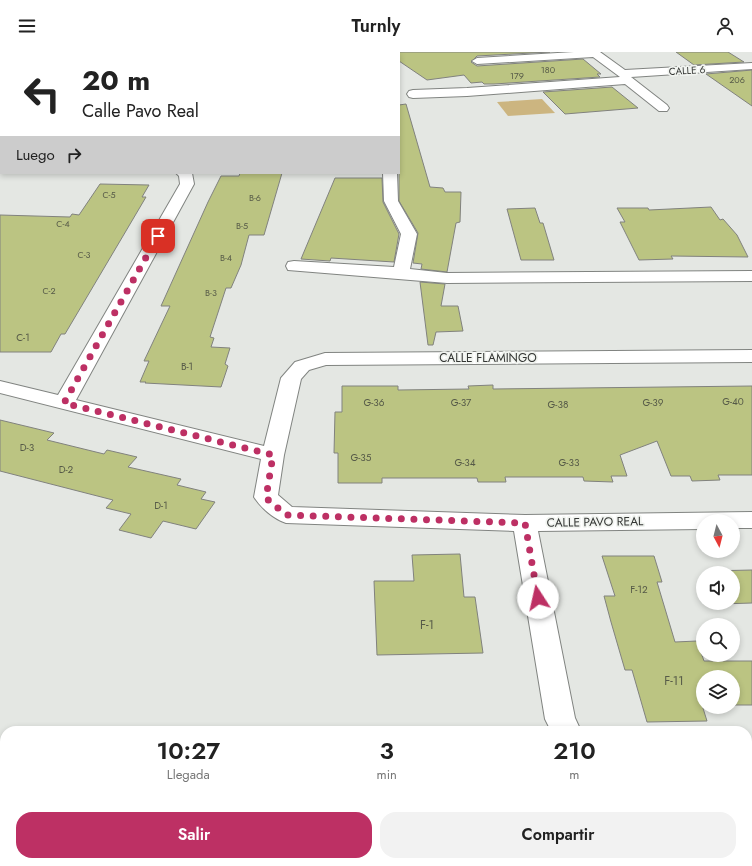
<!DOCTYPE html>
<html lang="es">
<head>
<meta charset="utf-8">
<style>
  :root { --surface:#fff; --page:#f2f2f2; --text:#222; --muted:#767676; --accent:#bd3064 }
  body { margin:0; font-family:Jost,sans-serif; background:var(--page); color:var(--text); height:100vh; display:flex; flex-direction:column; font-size:15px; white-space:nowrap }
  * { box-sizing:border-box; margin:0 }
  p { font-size:13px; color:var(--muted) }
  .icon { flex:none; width:22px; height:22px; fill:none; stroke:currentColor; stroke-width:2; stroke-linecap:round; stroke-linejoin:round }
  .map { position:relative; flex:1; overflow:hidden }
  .details { position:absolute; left:0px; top:674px; width:752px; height:140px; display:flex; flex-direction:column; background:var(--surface); border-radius:16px 16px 0 0; box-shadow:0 2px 6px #0003 }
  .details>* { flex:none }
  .guide { position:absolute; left:0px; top:0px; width:400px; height:122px; box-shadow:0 2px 6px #0003; background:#fff; color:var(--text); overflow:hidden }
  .needle { width:26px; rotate:173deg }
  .tools { position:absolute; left:696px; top:462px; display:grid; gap:8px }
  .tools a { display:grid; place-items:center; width:44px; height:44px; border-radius:50%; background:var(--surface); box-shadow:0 2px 6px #0003; font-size:20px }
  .pin { position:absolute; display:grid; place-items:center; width:34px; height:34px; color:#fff; margin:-17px; border-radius:8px; box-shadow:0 2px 6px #0006 }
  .me { position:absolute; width:44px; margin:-22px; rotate:350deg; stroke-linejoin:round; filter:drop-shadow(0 0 3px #0008) }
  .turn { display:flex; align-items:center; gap:14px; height:84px; padding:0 16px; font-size:18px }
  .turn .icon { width:52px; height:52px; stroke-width:2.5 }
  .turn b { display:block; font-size:28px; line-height:34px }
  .then { display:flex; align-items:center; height:38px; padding:0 16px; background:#0003; gap:8px; font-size:15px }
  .eta { display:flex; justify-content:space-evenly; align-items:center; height:68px; text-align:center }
  .eta b { font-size:24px; font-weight:600; line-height:28px }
  .primary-button { display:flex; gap:8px; margin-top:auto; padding:8px 16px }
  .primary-button a { flex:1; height:46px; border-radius:16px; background:var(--accent); color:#fff; font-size:16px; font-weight:600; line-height:46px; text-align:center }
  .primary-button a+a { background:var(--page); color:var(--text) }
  header { display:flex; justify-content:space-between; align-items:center; height:52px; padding:0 16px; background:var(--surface); font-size:18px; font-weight:600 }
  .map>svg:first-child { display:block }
  .green { fill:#ccb580 }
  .building { fill:#bbc482; stroke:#81827e }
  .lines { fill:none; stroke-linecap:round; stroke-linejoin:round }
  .minor-casing { stroke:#818481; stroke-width:2 }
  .minor { fill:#fff; fill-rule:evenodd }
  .route { stroke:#bd3064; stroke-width:7; stroke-dasharray:0 12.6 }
  .labels { text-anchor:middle; stroke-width:3.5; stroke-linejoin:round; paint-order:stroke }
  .far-number-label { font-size:9px; fill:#565a48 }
  .far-street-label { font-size:10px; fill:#343634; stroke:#f1f4f0 }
  .number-label { font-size:10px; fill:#565a48 }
  .street-label { font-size:12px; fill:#343634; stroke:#f1f4f0 }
  .near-number-label { font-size:12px; fill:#565a48 }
</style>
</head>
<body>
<header><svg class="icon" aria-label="menu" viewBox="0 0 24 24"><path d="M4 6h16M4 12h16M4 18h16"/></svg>Turnly<svg class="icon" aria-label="person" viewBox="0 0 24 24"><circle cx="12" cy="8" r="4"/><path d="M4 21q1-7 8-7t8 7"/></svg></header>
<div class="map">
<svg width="752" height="814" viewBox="0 0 752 814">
  <rect width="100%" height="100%" fill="#e4e7e3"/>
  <!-- green -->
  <polygon class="green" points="542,47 555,61 508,64 497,50"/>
  <!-- building -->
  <g class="building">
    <polygon points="386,0 550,0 477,4 471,10 477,14 583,7 601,22 597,22 600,25 494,32 484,32 482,30 471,31 464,23 427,28 399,9 399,1"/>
    <polygon points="676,0 728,0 744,10 694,13"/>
    <polygon points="752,18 752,54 706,22"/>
    <polygon points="612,35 638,56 565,62 543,40"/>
    <polygon points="406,52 430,135 443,136 445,140 461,140 460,170 456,171 447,220 421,217 422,212 413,211 418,181 399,149 399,53"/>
    <polygon points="240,121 282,121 264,183 249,183 241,213 231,236 226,236 210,285 214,286 211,295 230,296 225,312 228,314 221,335 145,331 146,330 140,330 149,309 144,309 170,254 161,254 208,150 221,124 239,124"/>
    <polygon points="335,126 382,126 383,150 399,182 394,210 331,206 330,209 301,207"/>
    <polygon points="100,132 149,133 142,145 146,145 123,184 65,282 61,282 51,300 0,300 0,163 70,165 72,162 79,163"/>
    <polygon points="711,155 720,168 723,167 737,183 748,205 671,204 673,207 639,208 620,170 625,170 617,156 648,156 649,158"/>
    <polygon points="535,156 540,171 543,171 554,208 521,208 507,157"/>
    <polygon points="420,230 445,232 441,254 458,254 463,279 436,280 433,293 428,293"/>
    <polygon points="493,333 493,337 752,334 752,423 718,423 720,428 692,429 690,424 671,424 657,389 620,403 627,424 611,424 613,430 584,429 583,425 505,425 506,430 478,430 477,426 382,426 382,431 338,431 338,401 334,401 335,360 342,360 342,334 398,334 398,338 469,337 468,334"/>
    <polygon points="0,368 54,381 47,388 104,402 107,398 137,405 128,415 181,427 177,433 206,440 201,447 215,450 196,477 163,469 151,486 119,478 131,462 106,456 113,448 0,419"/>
    <polygon points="460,502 464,545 475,545 483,601 377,603 374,529 414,529 412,503"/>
    <polygon points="602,504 654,504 662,530 657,530 675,590 697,589 704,609 752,609 752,653 733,653 733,625 703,625 702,653 707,669 647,670 632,618 625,618 611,570 604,544 615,544"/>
    <polygon points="752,518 752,551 720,552 733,551 733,521 708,521 707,519"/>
  </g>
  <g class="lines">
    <!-- minor casing -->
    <g class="minor-casing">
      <g id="minor">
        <polygon points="139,0 151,0 139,1"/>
        <polygon points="300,0 311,0 300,1"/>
        <polygon points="574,0 600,0 625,18 752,11 752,17 631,25 667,53 669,56 667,59 659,59 625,32 467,44 413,46 409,45 407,42 409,39 413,38 467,36 620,25 593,5 477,12 472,9 477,6"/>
        <rect x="0" y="110" width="1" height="8"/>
        <path d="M176,121H192L194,132L76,348L264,394L281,326L295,310L325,301L752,298V310L326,313L309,318L301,327L284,403L278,443L292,455L525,463L752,460V476H733V469H703V477L538,479L575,666L581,679H551L545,667L514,479L286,471C274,467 261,456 254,445L261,407L0,341V329L58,343L180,132L179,124Z"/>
        <polygon points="383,121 397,121 398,149 417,182 410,217 447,221 752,219 752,229 447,231 288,218 286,214 288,210 294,209 394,215 401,182 384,149"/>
        <rect x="747" y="715" width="5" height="28"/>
      </g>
    </g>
    <!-- minor -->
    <use href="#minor" class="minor"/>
  </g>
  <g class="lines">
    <!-- route -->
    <polyline class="route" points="158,184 64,351 273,403 266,446 286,463 525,471 538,546"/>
  </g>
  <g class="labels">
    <!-- far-number labels -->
    <g class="far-number-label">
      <text x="548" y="21">180</text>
      <text x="517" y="27">179</text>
      <text x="737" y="31">206</text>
      <text x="109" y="146">C-5</text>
      <text x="255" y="149">B-6</text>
      <text x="63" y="175">C-4</text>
      <text x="242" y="177">B-5</text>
      <text x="84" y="206">C-3</text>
      <text x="226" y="209">B-4</text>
      <text x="49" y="242">C-2</text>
      <text x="211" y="244">B-3</text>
    </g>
    <!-- far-street labels -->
    <g class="far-street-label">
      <text transform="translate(687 18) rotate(-3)" y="4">CALLE 6</text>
    </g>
    <!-- number labels -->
    <g class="number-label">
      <text x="23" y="289">C-1</text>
      <text x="187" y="318">B-1</text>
      <text x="733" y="353">G-40</text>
      <text x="374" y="354">G-36</text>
      <text x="461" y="354">G-37</text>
      <text x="653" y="354">G-39</text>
      <text x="558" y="356">G-38</text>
      <text x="27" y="399">D-3</text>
      <text x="361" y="409">G-35</text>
      <text x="465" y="414">G-34</text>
      <text x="569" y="414">G-33</text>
      <text x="66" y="421">D-2</text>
      <text x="161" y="457">D-1</text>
      <text x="639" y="541">F-12</text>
    </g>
    <!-- street labels -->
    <g class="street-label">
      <text x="488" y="310">CALLE FLAMINGO</text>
      <text transform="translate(595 470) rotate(-1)" y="4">CALLE PAVO REAL</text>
    </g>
    <!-- near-number labels -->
    <g class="near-number-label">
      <text x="427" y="577">F-1</text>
      <text x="674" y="633">F-11</text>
    </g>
  </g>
</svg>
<div class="tools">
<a><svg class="needle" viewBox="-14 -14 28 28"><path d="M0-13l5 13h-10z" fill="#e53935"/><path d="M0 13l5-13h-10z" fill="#767676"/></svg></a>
<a><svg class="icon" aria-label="sound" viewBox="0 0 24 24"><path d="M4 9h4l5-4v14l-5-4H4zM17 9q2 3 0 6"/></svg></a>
<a><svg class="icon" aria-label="search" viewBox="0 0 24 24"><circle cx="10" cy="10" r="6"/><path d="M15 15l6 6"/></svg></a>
<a><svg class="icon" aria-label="layers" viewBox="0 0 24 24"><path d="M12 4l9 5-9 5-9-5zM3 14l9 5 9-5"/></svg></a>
</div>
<div class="pin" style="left:158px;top:184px;background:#d93025"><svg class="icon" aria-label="arrive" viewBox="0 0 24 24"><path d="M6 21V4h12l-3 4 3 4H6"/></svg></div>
<svg class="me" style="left:538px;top:546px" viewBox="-20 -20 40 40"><circle r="19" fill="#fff"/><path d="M0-13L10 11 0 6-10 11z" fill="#bd3064"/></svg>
<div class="guide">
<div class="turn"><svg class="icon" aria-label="left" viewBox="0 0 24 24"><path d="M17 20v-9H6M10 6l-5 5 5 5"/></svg><div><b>20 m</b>Calle Pavo Real</div></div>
<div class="then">Luego<svg class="icon" aria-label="right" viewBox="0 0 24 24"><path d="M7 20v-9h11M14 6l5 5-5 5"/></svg></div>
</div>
<section class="details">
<div class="eta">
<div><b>10:27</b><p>Llegada</p></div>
<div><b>3</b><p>min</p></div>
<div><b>210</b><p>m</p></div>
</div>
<div class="primary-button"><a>Salir</a><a>Compartir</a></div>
</section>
</div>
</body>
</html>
